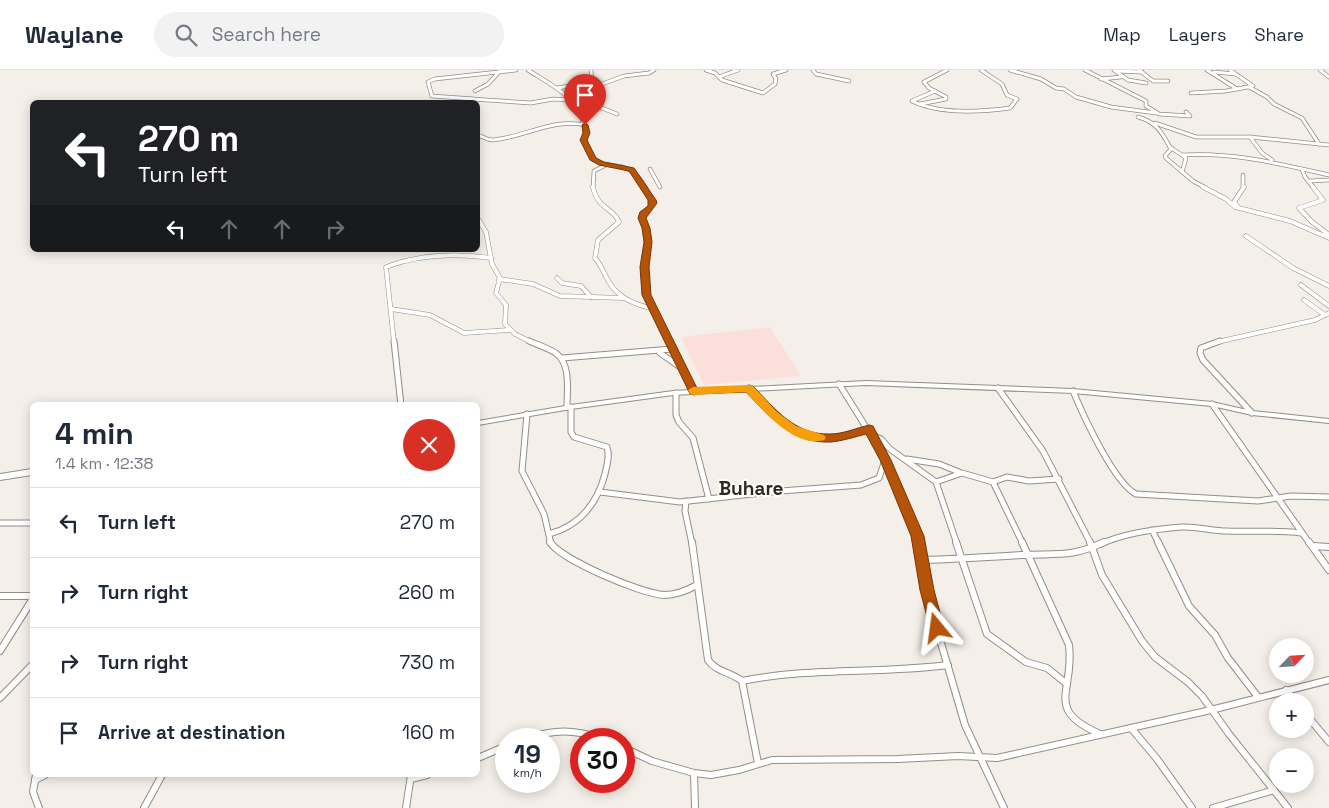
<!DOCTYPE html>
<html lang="en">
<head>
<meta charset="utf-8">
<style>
  :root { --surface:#fff; --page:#f2f2f3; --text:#1f2937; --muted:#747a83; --line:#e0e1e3 }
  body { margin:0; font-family:"Space Grotesk",sans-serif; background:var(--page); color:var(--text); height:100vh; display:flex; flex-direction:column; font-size:19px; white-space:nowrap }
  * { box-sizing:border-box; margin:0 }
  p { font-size:16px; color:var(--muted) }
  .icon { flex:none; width:28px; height:28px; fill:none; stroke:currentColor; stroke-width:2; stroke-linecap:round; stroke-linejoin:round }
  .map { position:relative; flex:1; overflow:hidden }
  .drawer { position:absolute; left:30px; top:332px; width:450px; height:375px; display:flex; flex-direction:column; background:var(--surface); border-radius:8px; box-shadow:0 2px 12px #0003 }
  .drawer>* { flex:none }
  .hud { position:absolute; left:30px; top:30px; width:450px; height:152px; border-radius:8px; box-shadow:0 2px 12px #0003; background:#202124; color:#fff; overflow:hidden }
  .needle { width:32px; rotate:65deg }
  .buttons { position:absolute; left:1269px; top:568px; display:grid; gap:10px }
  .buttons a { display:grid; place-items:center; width:45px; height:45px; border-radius:50%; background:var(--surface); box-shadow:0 2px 12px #0003; font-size:25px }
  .speed { position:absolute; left:495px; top:658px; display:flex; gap:10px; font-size:25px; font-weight:700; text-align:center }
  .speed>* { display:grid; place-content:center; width:65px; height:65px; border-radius:50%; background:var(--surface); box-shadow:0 2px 12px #0003; line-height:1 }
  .speed small { font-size:12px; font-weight:400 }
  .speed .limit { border:8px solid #d22; background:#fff; color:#111 }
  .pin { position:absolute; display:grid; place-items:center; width:42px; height:42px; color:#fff; margin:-51px -21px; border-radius:50% 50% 50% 0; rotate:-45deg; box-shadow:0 0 5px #0007 }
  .pin .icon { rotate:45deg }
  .me { position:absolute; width:55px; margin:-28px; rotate:344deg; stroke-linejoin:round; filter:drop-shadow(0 0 4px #0008) }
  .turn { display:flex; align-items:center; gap:18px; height:105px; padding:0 25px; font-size:22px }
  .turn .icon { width:65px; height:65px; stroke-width:2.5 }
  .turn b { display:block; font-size:35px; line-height:42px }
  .lanes { display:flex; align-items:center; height:48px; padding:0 25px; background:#0003; justify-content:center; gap:25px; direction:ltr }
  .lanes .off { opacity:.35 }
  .round { display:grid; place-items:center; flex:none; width:52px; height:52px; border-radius:26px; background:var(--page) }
  .headline { display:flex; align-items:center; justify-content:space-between; height:85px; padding:0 25px }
  h1 { font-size:30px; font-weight:800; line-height:38px }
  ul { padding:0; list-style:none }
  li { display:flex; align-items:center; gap:15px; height:70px; padding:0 25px; border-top:1px solid var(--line) }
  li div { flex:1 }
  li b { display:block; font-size:19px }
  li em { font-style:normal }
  header { display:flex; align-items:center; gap:30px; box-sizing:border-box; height:70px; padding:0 25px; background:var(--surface); border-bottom:1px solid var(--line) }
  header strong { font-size:24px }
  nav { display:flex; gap:28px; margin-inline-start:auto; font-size:18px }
  .search { width:350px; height:45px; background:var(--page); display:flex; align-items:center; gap:12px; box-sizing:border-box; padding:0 18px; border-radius:28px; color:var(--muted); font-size:19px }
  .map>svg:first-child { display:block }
  .education { fill:#fadfdb }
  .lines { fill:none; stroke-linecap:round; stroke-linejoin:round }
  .street-far3-casing { stroke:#928e87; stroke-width:4.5 }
  .street-far2-casing { stroke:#928e87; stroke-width:5 }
  .street-far1-casing { stroke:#928e87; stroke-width:7 }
  .street-casing { stroke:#928e87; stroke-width:8 }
  .secondary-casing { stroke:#928e87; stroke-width:2 }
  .street-far3 { stroke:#fff; stroke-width:3 }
  .street-far2 { stroke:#fff; stroke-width:4 }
  .street-far1 { stroke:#fff; stroke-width:5 }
  .street { stroke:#fff; stroke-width:6 }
  .secondary { fill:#fff; fill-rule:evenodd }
  .route { fill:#b45309; stroke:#753606 }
  .slow { fill:#f59e0b }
  .labels { text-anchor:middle; stroke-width:4; stroke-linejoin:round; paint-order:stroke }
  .quarter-label { font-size:19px; font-weight:bold; fill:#2d2a24; stroke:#fffdfa }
</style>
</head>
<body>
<header>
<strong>Waylane</strong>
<div class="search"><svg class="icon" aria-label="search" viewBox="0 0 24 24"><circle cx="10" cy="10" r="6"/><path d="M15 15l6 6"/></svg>Search here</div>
<nav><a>Map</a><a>Layers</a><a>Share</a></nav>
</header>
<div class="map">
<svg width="1329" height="738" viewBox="0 0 1329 738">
  <rect width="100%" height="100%" fill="#f4efe8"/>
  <!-- education -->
  <polygon class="education" points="770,257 801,306 704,315 681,267"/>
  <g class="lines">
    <!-- street-far3 casing -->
    <g class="street-far3-casing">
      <g id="street-far3">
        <path d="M528,0C551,15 576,25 584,55C587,68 582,75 593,87C606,104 626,83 646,118"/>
        <polyline points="706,0 715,3 722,10 763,23 775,14 776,9 773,4 786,0"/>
        <polyline points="813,0 816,4 849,11"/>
        <polyline points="1010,0 1041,9 1056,18 1064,19 1076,27 1111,37 1156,43"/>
        <polyline points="1085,0 1146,31 1146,36 1159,44 1190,46 1186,42"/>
        <polyline points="1114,0 1128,10 1146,13"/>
        <polyline points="1139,0 1153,11 1168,11"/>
        <polyline points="1207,0 1237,19"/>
        <polyline points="1320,0 1329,7"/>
        <polyline points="1115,1 1142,2"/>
        <polyline points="1214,2 1235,4"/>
        <polyline points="719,7 738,0"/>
        <polyline points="1101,9 1121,7"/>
        <polyline points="1249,17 1267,27 1274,34 1302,48 1319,74"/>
        <polyline points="557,18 569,16 591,18 624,6 649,3 654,0"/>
        <polyline points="475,21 488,14 500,1"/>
        <path d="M935,21L912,31C940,45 980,42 1010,38L1017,29L1007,25L1002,14L981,0"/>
        <polyline points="1191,23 1226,21 1253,16 1230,0"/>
        <polyline points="471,29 531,33 553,29 570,30"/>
        <polyline points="474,29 432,26 428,12 435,9 516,0"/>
        <polyline points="920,34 946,29 946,27 929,18 924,12 947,0"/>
        <polyline points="585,36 602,38 617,44"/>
        <path d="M576,40C598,29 592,22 591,0"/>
        <path d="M1138,47C1157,52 1162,63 1171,79L1165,86L1166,88L1193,111L1206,118"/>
        <polyline points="1155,53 1196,67 1250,67 1329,75"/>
        <path d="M478,65C483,67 488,70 493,70C525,67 552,48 585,55"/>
        <polyline points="1250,67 1262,83 1272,90"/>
        <polyline points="1170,77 1186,88 1182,102"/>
        <path d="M1183,85C1233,82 1281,94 1329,105"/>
        <polyline points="650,99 660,117"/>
        <polyline points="1302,99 1305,107 1314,118"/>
        <polyline points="1243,105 1243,118"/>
        <polyline points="1309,111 1329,110"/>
        <polyline points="593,118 594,101 608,94"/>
      </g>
    </g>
    <!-- street-far2 casing -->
    <g class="street-far2-casing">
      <g id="street-far2">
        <path d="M593,117C598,140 613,137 619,152L598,170L595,188C602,196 604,204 609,212C619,229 635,234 653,239"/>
        <polyline points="645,117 653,133 642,148 647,164 645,197 648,229 670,272"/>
        <polyline points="1203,117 1226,129 1235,137 1290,151 1329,168"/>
        <polyline points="1313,117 1323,130 1299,138 1311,151 1329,165"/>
        <polyline points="1238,137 1234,132 1244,117"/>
        <polyline points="478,149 486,162 492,194 500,208 496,223 506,235 505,254 515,264 531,272"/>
        <polyline points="1246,166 1293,198 1329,216"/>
        <polyline points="557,208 562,213 581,216 591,227"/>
        <polyline points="499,209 533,214 560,226 623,228"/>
        <polyline points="1301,215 1329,236"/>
        <polyline points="1304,230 1325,245"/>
        <polyline points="391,239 430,245 464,263 509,260"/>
        <path d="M394,272L386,197C420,184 455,183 491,188"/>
        <polyline points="1217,272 1315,250 1329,243"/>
      </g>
    </g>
    <!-- street-far1 casing -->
    <g class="street-far1-casing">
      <g id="street-far1">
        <polyline points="394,271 401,335"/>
        <path d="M529,271C538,275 549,278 557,284C571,295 567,322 567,337"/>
        <polyline points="670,271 694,322"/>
        <polyline points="1220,271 1201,278 1200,283 1203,290 1252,343"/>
        <polyline points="660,283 680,297"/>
        <polyline points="562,288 672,279"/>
        <path d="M839,314C870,363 905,417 919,474"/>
        <path d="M749,318C771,343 795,370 831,368C844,367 856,361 869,359"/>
        <polyline points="998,318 1043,381 1091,474"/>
        <path d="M1073,321C1083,345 1114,413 1136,424L1258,431L1291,426L1329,427"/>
        <polyline points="676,323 676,345 679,352 693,368 709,429"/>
        <polyline points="1212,334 1310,474"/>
        <polyline points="527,344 522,401 544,444 551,474"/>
        <polyline points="874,366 881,369 890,379 936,412 962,403 993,412 1023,474"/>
        <polyline points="907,389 939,394 959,402"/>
        <polyline points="936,412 957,474"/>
        <polyline points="993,412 1007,407 1029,411 1059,409"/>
        <polyline points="600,422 680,432 781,421 861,415 879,408 885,390"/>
        <polyline points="686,431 685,441 692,474"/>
        <polyline points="0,453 32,453"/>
        <polyline points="1152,460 1159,474"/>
        <path d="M549,464C579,456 597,434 605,404C607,395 610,386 607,377L574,367L571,362V337"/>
        <path d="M1101,474C1124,463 1156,459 1181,457C1196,456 1212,461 1227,461C1252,462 1276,460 1301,463"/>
      </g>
    </g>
    <!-- street casing -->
    <g class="street-casing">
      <g id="street">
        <path d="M550,472C561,490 642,524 664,525C675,525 688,520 697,515"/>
        <path d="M692,472L708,590C716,602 731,602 742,611L758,693"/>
        <polyline points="919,472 931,539 965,655 1004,738"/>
        <polyline points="956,472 987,564 1026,592 1047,598 1067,614"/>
        <path d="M1022,472L1069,575C1075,622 1043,639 1100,664"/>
        <polyline points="1090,472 1102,505 1142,571 1155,587 1188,612 1202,626 1229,664 1288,738"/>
        <polyline points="1158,472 1189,536 1215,565 1228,588 1258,627"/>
        <polyline points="1309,472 1329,500"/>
        <polyline points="1313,476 1329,477"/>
        <path d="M921,490C955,489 988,487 1021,485C1056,483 1071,488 1104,472"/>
        <polyline points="0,526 32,526"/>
        <polyline points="0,581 32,530"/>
        <path d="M742,611C810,597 879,604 948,595"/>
        <polyline points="1286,620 1295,631"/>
        <polyline points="0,628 32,595"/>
        <polyline points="1305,643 1329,672"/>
        <polyline points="1131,658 1157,689 1192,738"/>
        <path d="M524,669C555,659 573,659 604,669"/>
        <polyline points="624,678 652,691 694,703 711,705 739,700 772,690 898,689 958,686 997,688 1211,640 1329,610"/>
        <polyline points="478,688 506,676"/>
        <polyline points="694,703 695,738"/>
        <polyline points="36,705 33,722 39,738"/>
        <polyline points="411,709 427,705"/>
        <polyline points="35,710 45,705"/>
        <polyline points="144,738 162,705"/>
        <polyline points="406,738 411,705"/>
        <polyline points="1213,738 1274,720"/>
      </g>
    </g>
    <!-- secondary casing -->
    <g class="secondary-casing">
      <g id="secondary">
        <polygon points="866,311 1073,319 1212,332 1252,341 1329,349 1329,353 1252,345 1212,336 1073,323 866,315 673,325 571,339 478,355 478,351 571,335 673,321"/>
        <polygon points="32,399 32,405 0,410 0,404"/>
      </g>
    </g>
    <!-- street-far3 -->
    <use href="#street-far3" class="street-far3"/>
    <!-- street-far2 -->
    <use href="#street-far2" class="street-far2"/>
    <!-- street-far1 -->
    <use href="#street-far1" class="street-far1"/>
    <!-- street -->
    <use href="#street" class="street"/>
    <!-- secondary -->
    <use href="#secondary" class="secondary"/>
  </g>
  <!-- route -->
  <path class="route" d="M585,53L588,55L590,63L587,70L596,88L604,92L634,98L656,130L657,133L646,148L650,158L652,172L649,197L651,225L697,318L753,316C775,339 795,365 830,364C843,364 857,358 869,355L873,356L891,390L924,466L934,520L944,558L942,563L937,565L932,563L930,558L920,520L911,466L880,390L866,364C855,367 842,371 831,372C793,374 770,347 746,322L690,324L642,225L640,197L644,172L642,158L638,148L640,142L648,136V130L629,101L599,95L590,90L580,70L583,63L582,55Z"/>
  <!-- slow -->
  <path class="slow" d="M749,315L753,316L777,342L796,356L824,365L826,368L824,370C796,379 762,340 746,322L694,325L690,324L688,320L693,317Z"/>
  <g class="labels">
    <!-- quarter labels -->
    <g class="quarter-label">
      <text x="751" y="425">Buhare</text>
    </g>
  </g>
</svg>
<div class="buttons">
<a><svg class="needle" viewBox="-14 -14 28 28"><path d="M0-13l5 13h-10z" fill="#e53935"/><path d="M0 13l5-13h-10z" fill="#747a83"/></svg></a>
<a>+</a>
<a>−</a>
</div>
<div class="speed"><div>19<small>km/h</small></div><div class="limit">30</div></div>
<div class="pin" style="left:585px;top:55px;background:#d93025"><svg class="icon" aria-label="arrive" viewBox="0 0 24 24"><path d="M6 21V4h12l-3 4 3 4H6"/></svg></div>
<svg class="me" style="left:937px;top:558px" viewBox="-20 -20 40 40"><path d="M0-17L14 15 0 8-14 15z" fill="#b45309" stroke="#fff" stroke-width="4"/></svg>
<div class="hud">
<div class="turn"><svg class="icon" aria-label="left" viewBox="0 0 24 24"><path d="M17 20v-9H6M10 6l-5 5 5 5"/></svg><div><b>270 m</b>Turn left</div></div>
<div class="lanes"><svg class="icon" aria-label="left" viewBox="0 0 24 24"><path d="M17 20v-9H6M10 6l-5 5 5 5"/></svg><svg class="icon off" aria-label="ahead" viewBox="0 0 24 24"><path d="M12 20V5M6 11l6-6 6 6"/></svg><svg class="icon off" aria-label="ahead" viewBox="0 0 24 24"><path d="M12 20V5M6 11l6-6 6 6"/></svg><svg class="icon off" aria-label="right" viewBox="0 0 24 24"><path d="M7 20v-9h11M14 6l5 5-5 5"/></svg></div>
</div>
<section class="drawer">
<div class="headline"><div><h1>4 min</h1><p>1.4 km · 12:38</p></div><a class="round" style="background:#d93025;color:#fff"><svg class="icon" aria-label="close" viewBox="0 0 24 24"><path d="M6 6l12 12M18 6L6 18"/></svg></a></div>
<ul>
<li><svg class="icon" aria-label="left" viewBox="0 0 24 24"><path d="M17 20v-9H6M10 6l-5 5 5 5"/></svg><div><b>Turn left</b></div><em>270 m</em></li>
<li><svg class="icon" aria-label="right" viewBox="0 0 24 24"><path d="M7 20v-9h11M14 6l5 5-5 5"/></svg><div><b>Turn right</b></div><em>260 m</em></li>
<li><svg class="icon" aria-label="right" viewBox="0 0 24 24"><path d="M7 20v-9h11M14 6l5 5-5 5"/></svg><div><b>Turn right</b></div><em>730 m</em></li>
<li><svg class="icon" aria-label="arrive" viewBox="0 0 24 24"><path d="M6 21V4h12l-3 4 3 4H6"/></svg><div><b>Arrive at destination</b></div><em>160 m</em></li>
</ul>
</section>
</div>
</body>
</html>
